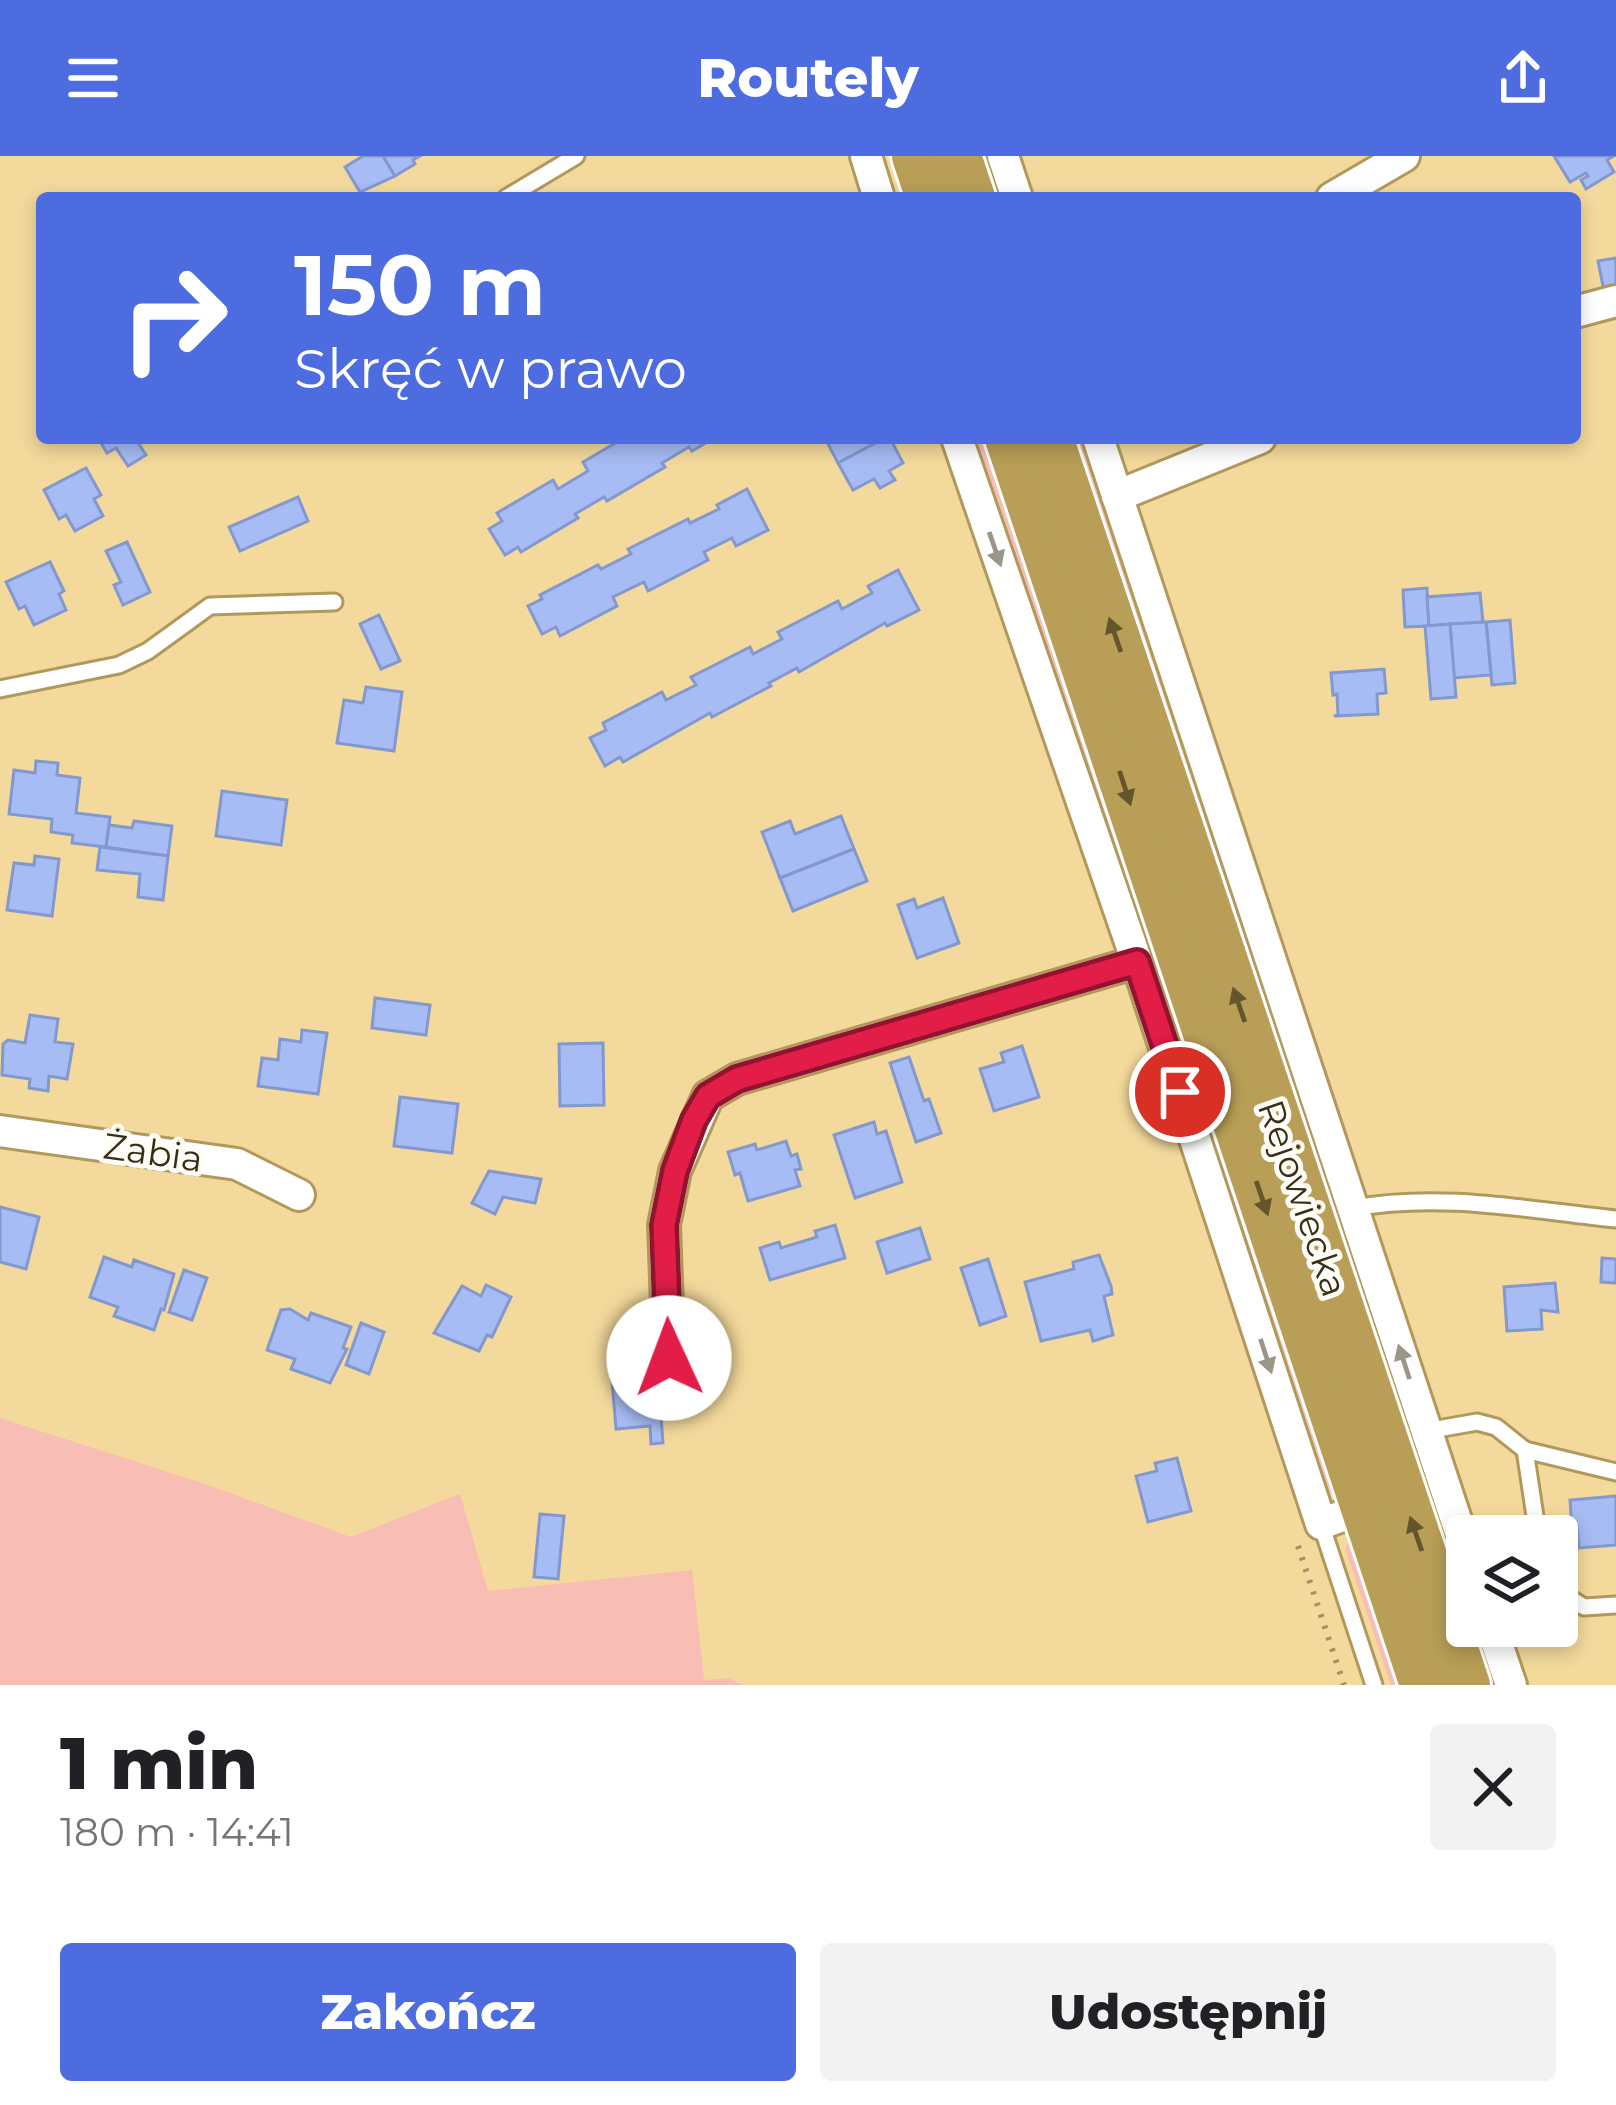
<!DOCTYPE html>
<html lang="pl">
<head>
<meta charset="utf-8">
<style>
  :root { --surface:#fff; --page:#f2f2f2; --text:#202124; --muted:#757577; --accent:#4c6ce0 }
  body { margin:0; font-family:Montserrat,sans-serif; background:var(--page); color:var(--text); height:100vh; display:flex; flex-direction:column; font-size:45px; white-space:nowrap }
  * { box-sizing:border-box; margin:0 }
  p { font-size:39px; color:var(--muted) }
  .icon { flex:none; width:66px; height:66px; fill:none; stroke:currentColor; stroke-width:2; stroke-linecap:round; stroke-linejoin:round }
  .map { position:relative; height:1529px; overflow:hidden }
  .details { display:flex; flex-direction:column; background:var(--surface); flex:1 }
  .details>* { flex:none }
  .guide { position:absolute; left:36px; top:36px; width:1545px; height:252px; border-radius:12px; box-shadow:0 6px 18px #0003; background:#4c6ce0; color:#fff; overflow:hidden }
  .fabs { position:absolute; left:1446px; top:1359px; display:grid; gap:24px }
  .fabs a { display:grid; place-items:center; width:132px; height:132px; border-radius:12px; background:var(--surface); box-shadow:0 6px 18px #0003; font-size:60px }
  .pin { position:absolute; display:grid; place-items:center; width:102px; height:102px; color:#fff; margin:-51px; border:6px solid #fff; border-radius:50%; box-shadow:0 3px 12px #0007 }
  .me { position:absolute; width:132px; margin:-66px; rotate:358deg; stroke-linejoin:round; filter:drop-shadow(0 0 9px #0008) }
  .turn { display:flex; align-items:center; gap:42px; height:252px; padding:0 60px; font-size:54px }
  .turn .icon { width:156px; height:156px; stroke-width:2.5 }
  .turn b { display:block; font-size:84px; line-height:102px }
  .round { display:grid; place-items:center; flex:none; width:126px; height:126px; border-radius:12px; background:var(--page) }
  .head { display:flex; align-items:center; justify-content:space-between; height:204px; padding:0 60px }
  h1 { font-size:72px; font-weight:800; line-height:90px }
  .cta { display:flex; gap:24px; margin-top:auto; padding:24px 60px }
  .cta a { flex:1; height:138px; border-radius:12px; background:var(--accent); color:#fff; font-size:48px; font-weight:800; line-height:138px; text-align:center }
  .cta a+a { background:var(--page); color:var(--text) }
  header { display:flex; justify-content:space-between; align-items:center; height:156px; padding:0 60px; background:var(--accent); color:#fff; font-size:54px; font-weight:800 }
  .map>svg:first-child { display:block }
  .green { fill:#f8bdb4 }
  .building { fill:#a7bcf4; stroke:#8398ce; stroke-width:3 }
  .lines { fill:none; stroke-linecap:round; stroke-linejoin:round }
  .service-casing { stroke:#b1995c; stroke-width:21 }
  .minor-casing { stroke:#b1995c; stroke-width:36 }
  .trunk-casing { stroke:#fff; stroke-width:54 }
  .path { stroke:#a49163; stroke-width:6; stroke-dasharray:3 9; stroke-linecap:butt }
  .service { stroke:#fff; stroke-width:15 }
  .minor { stroke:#fff; stroke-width:30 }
  .trunk { stroke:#b89e56; stroke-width:48 }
  .oneway { fill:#9c968a }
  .oneway2 { fill:#65552c }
  .route-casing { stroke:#92132f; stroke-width:30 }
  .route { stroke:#e11d48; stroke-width:21 }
  .labels { text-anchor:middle; stroke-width:10; stroke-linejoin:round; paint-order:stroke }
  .street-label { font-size:36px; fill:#382e15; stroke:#fffdf7 }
</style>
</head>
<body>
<header><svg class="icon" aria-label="menu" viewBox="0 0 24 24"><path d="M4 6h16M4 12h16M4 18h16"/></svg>Routely<svg class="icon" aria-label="share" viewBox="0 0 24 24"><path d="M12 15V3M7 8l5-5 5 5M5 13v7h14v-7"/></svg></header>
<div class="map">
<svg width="1616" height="1529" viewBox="0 0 1616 1529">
  <rect width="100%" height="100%" fill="#f3d99b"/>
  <!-- green -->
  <g class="green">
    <polygon points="968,282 987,282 1334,1330 1329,1340 1325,1339"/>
    <polygon points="1067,282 1087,282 1467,1423 1467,1470 1483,1470 1503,1529 1483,1529"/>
    <polygon points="0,1262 205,1328 351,1381 460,1338 488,1435 692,1414 704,1524 729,1522 742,1529 0,1529"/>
    <polygon points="1350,1385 1357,1392 1404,1529 1391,1529 1345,1392"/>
  </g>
  <!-- building -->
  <g class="building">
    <polygon points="363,0 383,0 395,20 360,36 345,11"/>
    <polygon points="383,0 420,0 413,4 415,8 395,20"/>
    <polygon points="1554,0 1614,0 1607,4 1614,16 1586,33 1581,24 1588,20 1586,17 1570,26"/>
    <polygon points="1616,102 1616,133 1604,135 1598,105"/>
    <polygon points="98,282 135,282 146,299 128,310 116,292 107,297"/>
    <polygon points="624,282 714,282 692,295 689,291 662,307 665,311 607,345 604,341 575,358 578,362 521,396 518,391 505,399 489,373 502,365 497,357 553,324 558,333 588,315 583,306"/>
    <polygon points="825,282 885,282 838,307"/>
    <polygon points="885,282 890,282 903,307 889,315 895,324 880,332 874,323 853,334 838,307"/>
    <polygon points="86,312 101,339 94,343 103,360 75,375 66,359 59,363 44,334"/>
    <polygon points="747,333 768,374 736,390 732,382 704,396 708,404 648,435 644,426 613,441 617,450 560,480 556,471 542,478 528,450 542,443 540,439 598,409 601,413 631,398 628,393 688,363 690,367 719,353 717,349"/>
    <polygon points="298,341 308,365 240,395 229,371"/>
    <polygon points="127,386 150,436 123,449 114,429 121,426 106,395"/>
    <polygon points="50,406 64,435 59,438 66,454 34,469 25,450 19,453 6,426"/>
    <polygon points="898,414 919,454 887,470 885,467 799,516 797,512 769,527 771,530 712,561 710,557 623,606 620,601 605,610 590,582 606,574 603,567 662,536 666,544 696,529 691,521 750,491 753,498 782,483 778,476 838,445 842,453 872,437 868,430"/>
    <polygon points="1427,432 1429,470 1405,471 1403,434"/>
    <polygon points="1480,437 1483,466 1429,470 1427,441"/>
    <polygon points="379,459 400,505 381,513 360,468"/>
    <polygon points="1510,464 1515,527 1492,529 1486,466"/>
    <polygon points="1486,466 1491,519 1454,522 1450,468"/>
    <polygon points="1450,468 1456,541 1431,543 1425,470"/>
    <polygon points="1384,513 1386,537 1377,538 1378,558 1334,560 1338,559 1337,538 1333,539 1331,517"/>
    <polygon points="366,531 402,536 394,595 337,587 344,544 363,547"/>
    <polygon points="36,605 58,607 57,619 80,622 76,657 110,661 106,691 72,687 73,679 51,676 52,663 9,658 14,614 35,617"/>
    <polygon points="222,635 287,644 281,689 216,680"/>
    <polygon points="841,660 854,693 780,722 762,676 790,665 795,678"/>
    <polygon points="134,665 172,670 168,700 106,691 109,669 132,672"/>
    <polygon points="100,691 168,700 163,744 138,741 140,718 97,714"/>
    <polygon points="854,693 867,725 793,755 780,722"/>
    <polygon points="35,700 59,703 52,760 7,754 14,707 34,709"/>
    <polygon points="943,742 959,787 917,802 898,749 914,743 917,752"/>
    <polygon points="375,842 430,849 426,879 372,872"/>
    <polygon points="30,859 58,863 55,886 73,888 67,923 49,920 48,935 29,932 30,923 2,919 3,888 8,884 25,887"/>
    <polygon points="302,874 327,877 318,938 258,930 262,902 278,904 280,883 301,886"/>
    <polygon points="603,887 604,949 560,950 559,888"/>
    <polygon points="1022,890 1039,941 994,955 980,913 1004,906 1001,897"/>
    <polygon points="909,901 924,945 929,943 941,977 916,986 890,907"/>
    <polygon points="400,941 458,948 452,997 394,990"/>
    <polygon points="874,966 877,978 886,975 902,1026 855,1042 834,979"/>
    <polygon points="786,985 791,1000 797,998 801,1013 795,1014 800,1030 748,1045 740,1017 735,1019 728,996 755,988 757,994"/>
    <polygon points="489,1015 541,1023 535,1047 503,1041 495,1058 472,1047"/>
    <polygon points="0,1051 39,1061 26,1113 0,1106"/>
    <polygon points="835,1069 845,1102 770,1124 760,1092 779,1086 781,1092 817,1081 815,1075"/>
    <polygon points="920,1072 930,1103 887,1117 877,1086"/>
    <polygon points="1099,1099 1111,1130 1112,1138 1104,1140 1113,1179 1093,1185 1090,1174 1041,1185 1025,1126 1074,1113 1073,1106"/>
    <polygon points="104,1101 132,1111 134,1104 174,1118 164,1154 161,1153 154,1174 114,1160 118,1151 90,1141"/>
    <polygon points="1602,1102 1616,1103 1616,1127 1601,1126"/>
    <polygon points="988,1103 1006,1160 980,1169 961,1112"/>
    <polygon points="184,1114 207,1122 192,1164 169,1156"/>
    <polygon points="1555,1127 1558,1156 1541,1154 1542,1173 1507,1175 1504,1131"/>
    <polygon points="486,1129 511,1141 492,1181 487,1179 479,1195 434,1177 462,1130 481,1140"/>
    <polygon points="290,1153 308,1164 311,1157 351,1171 343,1192 347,1193 330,1227 291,1213 295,1203 267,1194 281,1154"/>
    <polygon points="361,1167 384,1176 369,1218 346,1209"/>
    <polygon points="656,1195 663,1287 651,1288 650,1270 616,1273 610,1199"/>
    <polygon points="1177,1302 1191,1355 1148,1366 1136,1320 1157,1315 1155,1307"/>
    <polygon points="1616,1340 1616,1389 1579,1392 1577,1370 1572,1371 1570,1344"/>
    <polygon points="540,1358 564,1360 558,1423 534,1421"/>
  </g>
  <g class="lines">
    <!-- service casing -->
    <g class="service-casing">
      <g id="service">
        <polyline points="506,42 576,0"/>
        <polyline points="0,533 119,509 148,495 210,450 334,446"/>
        <path d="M1354,1052C1441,1036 1528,1054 1616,1063"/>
        <polyline points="1426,1275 1477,1266 1496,1271 1525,1294 1616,1316"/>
        <polyline points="1525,1294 1538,1380"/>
        <polyline points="1321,1368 1374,1529"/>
        <polyline points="1557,1434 1584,1451 1616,1449"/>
      </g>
    </g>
    <!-- minor casing -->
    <g class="minor-casing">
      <g id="minor">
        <polyline points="866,0 879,42"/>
        <polyline points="1003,0 1017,42"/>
        <polyline points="1332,42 1404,0"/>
        <polyline points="1575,156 1616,145"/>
        <polyline points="957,282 1137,806 1321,1368 1366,1351"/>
        <polyline points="1098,282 1467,1397"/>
        <polyline points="1117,340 1260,282"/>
        <polyline points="0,975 237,1008 299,1039"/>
        <polyline points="669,1202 664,1069 675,1015 708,940 737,923 1137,806"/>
        <polyline points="1491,1470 1511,1529"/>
      </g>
    </g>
    <!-- trunk casing -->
    <g class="trunk-casing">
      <g id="trunk">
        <polyline points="916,0 930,42"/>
        <polyline points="957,0 971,42"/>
        <polyline points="1009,282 1424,1529"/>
        <polyline points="1049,282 1466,1529"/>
      </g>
    </g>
    <!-- path -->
    <polyline class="path" points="1298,1390 1344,1529"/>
    <!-- service -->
    <use href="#service" class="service"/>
    <!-- minor -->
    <use href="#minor" class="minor"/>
    <!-- trunk -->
    <use href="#trunk" class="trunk"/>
  </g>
  <!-- one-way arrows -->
  <defs><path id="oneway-solid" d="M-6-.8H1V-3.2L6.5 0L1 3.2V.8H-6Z" transform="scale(3)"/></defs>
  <g class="oneway">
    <use href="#oneway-solid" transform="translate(995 393) rotate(71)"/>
    <use href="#oneway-solid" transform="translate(1266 1200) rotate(72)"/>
    <use href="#oneway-solid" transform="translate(1404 1206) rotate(-108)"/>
  </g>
  <g class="oneway2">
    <use href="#oneway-solid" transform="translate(1115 479) rotate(-109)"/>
    <use href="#oneway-solid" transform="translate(1125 632) rotate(72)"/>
    <use href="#oneway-solid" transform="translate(1239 849) rotate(-109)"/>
    <use href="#oneway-solid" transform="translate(1262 1042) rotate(71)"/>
    <use href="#oneway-solid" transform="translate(1416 1378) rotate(-109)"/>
  </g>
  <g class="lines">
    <!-- route casing -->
    <g class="route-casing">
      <polyline id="route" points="669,1202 664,1069 675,1015 694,964 708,940 737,923 1137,806 1180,936"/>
    </g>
    <!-- route -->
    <use href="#route" class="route"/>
  </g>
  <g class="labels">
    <!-- street labels -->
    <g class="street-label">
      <text transform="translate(153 996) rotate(8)" y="13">Żabia</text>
      <text transform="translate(1303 1042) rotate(71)" y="13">Rejowiecka</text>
    </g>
  </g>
</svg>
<div class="fabs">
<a><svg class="icon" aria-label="layers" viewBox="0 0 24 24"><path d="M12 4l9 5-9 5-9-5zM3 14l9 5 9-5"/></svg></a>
</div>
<div class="pin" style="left:1180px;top:936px;background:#d93025"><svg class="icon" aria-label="arrive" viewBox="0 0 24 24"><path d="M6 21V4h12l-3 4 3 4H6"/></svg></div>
<svg class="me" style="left:669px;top:1202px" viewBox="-20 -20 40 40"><circle r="19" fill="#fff"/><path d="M0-13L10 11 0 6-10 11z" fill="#e11d48"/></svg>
<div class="guide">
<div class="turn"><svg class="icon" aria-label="right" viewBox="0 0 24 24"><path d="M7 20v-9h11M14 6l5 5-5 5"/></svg><div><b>150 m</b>Skręć w prawo</div></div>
</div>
</div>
<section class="details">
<div class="head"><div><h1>1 min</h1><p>180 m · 14:41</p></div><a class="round"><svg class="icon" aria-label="close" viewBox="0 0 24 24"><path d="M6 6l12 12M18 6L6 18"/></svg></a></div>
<div class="cta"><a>Zakończ</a><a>Udostępnij</a></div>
</section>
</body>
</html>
